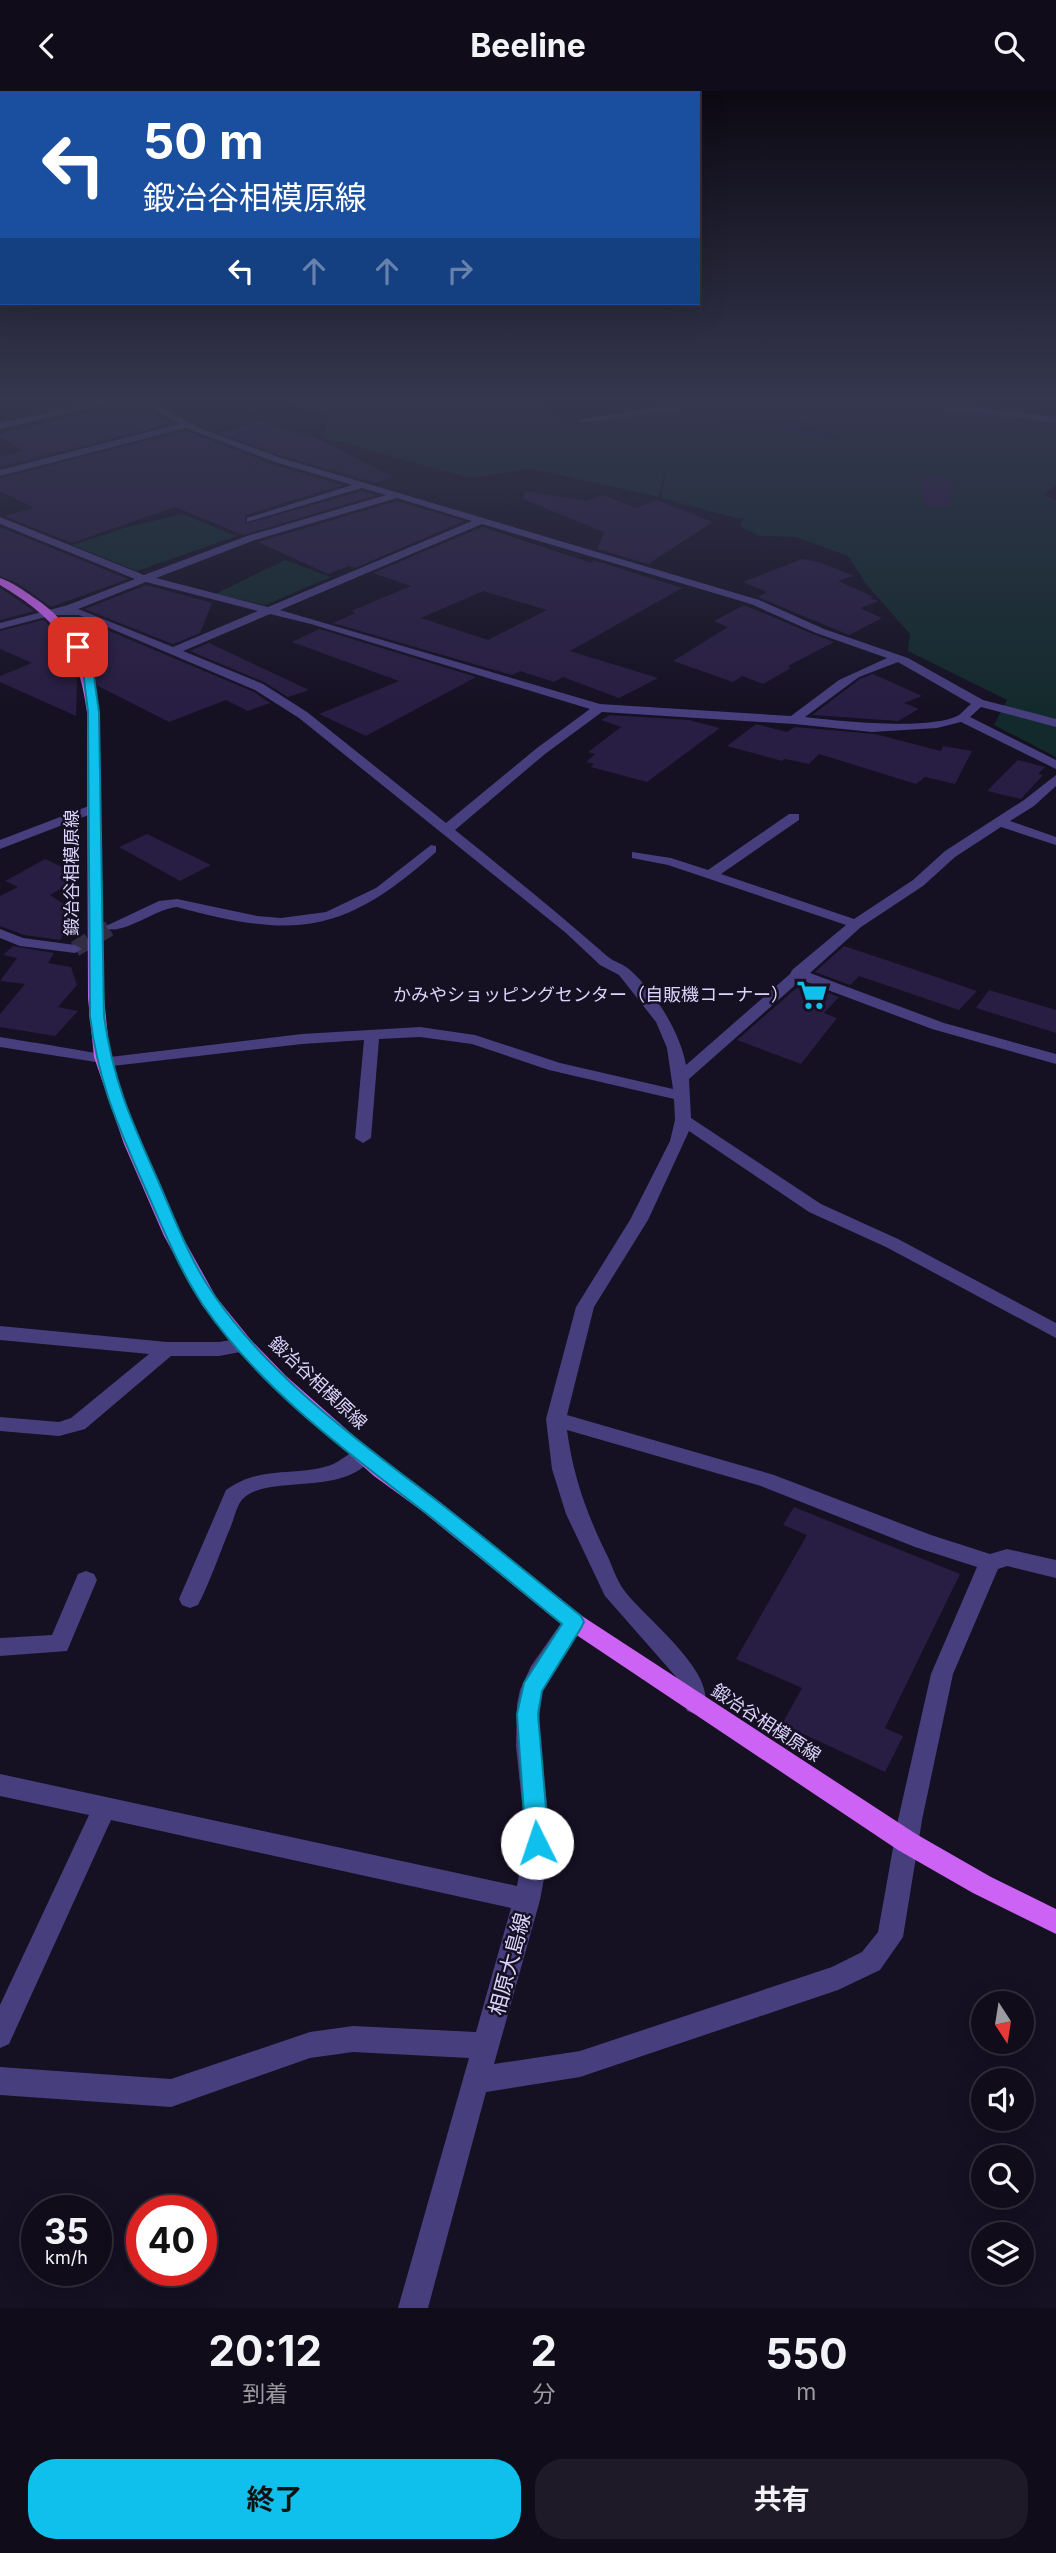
<!DOCTYPE html>
<html lang="ja">
<head>
<meta charset="utf-8">
<style>
  :root { --surface:#100c1a; --page:#1e1a27; --text:#f1f3f6; --muted:#9c9ba2; --line:#302c39; --accent:#10c0ec }
  body { margin:0; font-family:Inter,"Noto Sans JP",sans-serif; background:var(--page); color:var(--text); height:100vh; display:flex; flex-direction:column; font-size:26px; white-space:nowrap }
  * { box-sizing:border-box; margin:0 }
  p { font-size:23px; color:var(--muted) }
  .icon { flex:none; width:38px; height:38px; fill:none; stroke:currentColor; stroke-width:2; stroke-linecap:round; stroke-linejoin:round }
  .map { position:relative; height:2217px; overflow:hidden }
  .panel { display:flex; flex-direction:column; background:var(--surface); flex:1 }
  .panel>* { flex:none }
  .top-card { position:absolute; left:0px; top:0px; width:700px; height:214px; box-shadow:0 7px 28px #0002,0 0 0 2px var(--line); background:#1a4fa0; color:#fff; overflow:hidden }
  .needle { width:46px; rotate:168deg }
  .buttons { position:absolute; left:971px; top:1900px; display:grid; gap:14px }
  .buttons a { display:grid; place-items:center; width:63px; height:63px; border-radius:50%; background:var(--surface); box-shadow:0 7px 28px #0002,0 0 0 2px var(--line); font-size:35px }
  .speed { position:absolute; left:21px; top:2104px; display:flex; gap:14px; font-size:35px; font-weight:700; text-align:center }
  .speed>* { display:grid; place-content:center; width:91px; height:91px; border-radius:50%; background:var(--surface); box-shadow:0 7px 28px #0002,0 0 0 2px var(--line); line-height:1 }
  .speed small { font-size:18px; font-weight:400 }
  .speed .limit { border:10px solid #d22; background:#fff; color:#111 }
  .pin { position:absolute; display:grid; place-items:center; width:60px; height:60px; color:#fff; margin:-30px; border-radius:14px; box-shadow:0 4px 10px #0006 }
  .me { position:absolute; width:77px; margin:-38px; rotate:356deg; stroke-linejoin:round; filter:drop-shadow(0 0 5px #0008) }
  .turn { display:flex; align-items:center; gap:24px; height:147px; padding:0 28px; font-size:32px }
  .turn .icon { width:91px; height:91px; stroke-width:2.5 }
  .turn b { display:block; font-size:49px; line-height:60px }
  .lanes { display:flex; align-items:center; height:66px; padding:0 28px; background:#0003; justify-content:center; gap:35px; direction:ltr }
  .lanes .off { opacity:.35 }
  .eta { display:flex; justify-content:space-evenly; align-items:center; height:119px; text-align:center }
  .eta b { font-size:42px; font-weight:700; line-height:49px }
  .button { display:flex; gap:14px; margin-top:auto; padding:14px 28px }
  .button a { flex:1; height:80px; border-radius:28px; background:var(--accent); color:#111; font-size:28px; font-weight:700; line-height:80px; text-align:center }
  .button a+a { background:var(--page); color:var(--text) }
  header { display:flex; justify-content:space-between; align-items:center; height:91px; padding:0 28px; background:var(--surface); font-size:32px; font-weight:700 }
  .map>svg:first-child { display:block }
  .green { fill:#132a2c }
  .water { fill:#0d1a3e }
  .building { fill:#281d42; fill-rule:evenodd }
  .lines { fill:none; stroke-linecap:round; stroke-linejoin:round }
  .minor-tunnel { stroke:#332d43; stroke-width:16; stroke-dasharray:16 8; stroke-linecap:butt }
  .minor { fill:#473e7e; fill-rule:evenodd }
  .major { fill:#cd63f4; fill-rule:evenodd }
  .route { fill:#10c0ec; stroke:#0a7d99; stroke-width:2 }
  .labels { text-anchor:middle; stroke-width:5; stroke-linejoin:round; paint-order:stroke }
  .street-label { font-size:18px; fill:#ddd4fc; stroke:#151022 }
  .poi-label { font-size:18px; fill:#ddd4fc; stroke:#151022; text-anchor:end }
  .near-street-label { font-size:21px; fill:#ddd4fc; stroke:#151022 }
</style>
</head>
<body>
<header><svg class="icon" aria-label="back" viewBox="0 0 24 24"><path d="M15 5l-7 7 7 7"/></svg>Beeline<svg class="icon" aria-label="search" viewBox="0 0 24 24"><circle cx="10" cy="10" r="6"/><path d="M15 15l6 6"/></svg></header>
<div class="map">
<svg width="1056" height="2217" viewBox="0 0 1056 2217">
  <rect width="100%" height="100%" fill="#151022"/>
  <!-- green -->
  <g class="green">
    <path d="M270,308H528L573,334L584,352L574,334C619,326 665,318 711,314C826,304 943,315 1056,333V394L1044,404L1056,410V666L994,634L1007,609L908,560L910,543L866,493L848,465L796,446L759,445L740,435L744,426L740,428L661,407L667,371L659,406L531,378L470,387L324,347L328,321Z"/>
    <polygon points="182,423 237,445 137,480 72,454 124,437"/>
    <polygon points="285,469 331,486 265,514 215,503"/>
  </g>
  <!-- water -->
  <polygon class="water" points="748,328 799,331 817,340 846,348 832,349 810,343 781,341 753,331 721,331"/>
  <!-- building -->
  <g class="building">
    <polygon points="132,311 172,332 0,376 0,367 24,360 0,346 0,343"/>
    <polygon points="262,330 301,345 308,343 393,386 375,392 282,365 219,342"/>
    <polygon points="186,340 274,374 343,394 246,424 245,433 362,400 377,404 243,444 175,416 72,452 4,425 34,417 0,400 0,387"/>
    <polygon points="921,385 954,387 950,417 923,415"/>
    <polygon points="525,400 586,410 603,404 635,417 657,409 713,431 648,473 597,458 604,441 523,408"/>
    <polygon points="397,410 464,430 355,477 349,475 328,483 258,451"/>
    <polygon points="0,436 128,488 51,516 19,493 0,485"/>
    <path d="M482,436L592,472L593,469L682,497L570,560L658,587L619,607L563,586L554,591L520,580L512,584L333,532L355,522L351,520L411,495L373,482ZM483,500L547,519L488,549L421,527Z"/>
    <polygon points="802,468 819,471 854,485 838,490 874,506 870,507 879,510 860,517 882,527 849,544 758,506 767,501 743,491"/>
    <polygon points="146,494 212,512 200,542 173,553 85,518"/>
    <polygon points="0,497 18,509 34,520 0,529"/>
    <polygon points="744,514 815,544 834,551 788,575 791,577 763,593 742,585 733,591 673,570 728,536 714,530"/>
    <polygon points="62,527 78,527 254,601 270,612 248,620 226,609 169,631 96,594 82,555"/>
    <polygon points="44,529 59,547 75,579 77,588 76,625 0,591 0,585 32,572 0,558 0,540"/>
    <polygon points="319,538 476,586 366,645 319,623 399,590 292,551"/>
    <polygon points="209,552 309,599 288,606 264,591 190,560"/>
    <polygon points="873,583 922,605 904,612 919,618 898,630 812,624 860,588"/>
    <polygon points="610,624 689,629 720,637 647,691 591,676 594,673 586,671 595,663 588,661 621,636 601,629"/>
    <polygon points="756,633 787,641 795,636 875,643 941,660 943,655 972,660 955,693 925,686 916,693 819,663 809,673 785,668 782,670 727,655"/>
    <polygon points="1018,669 1045,676 1038,683 1043,684 1021,708 987,700"/>
    <polygon points="147,743 211,774 180,790 119,756"/>
    <polygon points="45,768 69,779 59,787 71,792 50,804 67,815 60,818 73,826 60,849 24,844 0,835 0,805 18,796 5,790"/>
    <polygon points="13,855 54,862 48,872 71,876 77,894 58,916 78,920 55,945 0,936 0,923 25,893 0,890 17,867 3,864"/>
    <polygon points="844,855 907,876 977,900 959,919 859,885 850,894 815,881"/>
    <polygon points="802,892 839,906 824,922 837,927 801,973 737,949"/>
    <polygon points="989,899 1056,919 1056,942 976,917"/>
    <polygon points="794,1416 960,1483 885,1637 903,1645 885,1681 782,1633 802,1597 736,1568 807,1444 783,1434"/>
  </g>
  <g class="lines">
    <!-- minor-tunnel -->
    <polyline class="minor-tunnel" points="75,858 113,835"/>
    <!-- minor -->
    <g class="minor">
      <polygon points="110,308 127,308 0,338 0,332"/>
      <path d="M137,308H148L199,337L281,367L759,509L824,538L908,567L983,609L1056,628V636L981,616L970,626L1056,669V678L961,631L937,637L872,641L794,633L602,621L545,663L455,739C506,780 558,822 607,865C614,871 624,873 630,879C655,901 680,941 686,974L790,883L792,879L846,834L668,774L632,767V761L671,767L708,779L789,723H799V729L721,783L854,828L913,789L945,760L1024,709L1056,684V695L1034,715L1010,730L1056,746V754L1001,736L955,766L923,795L861,836L810,882L944,932L1056,963V973L932,938L801,889L689,988L691,1027L821,1113L898,1148L1056,1232V1247L886,1156L809,1121L689,1040L648,1129L594,1216L567,1324L774,1384L931,1444L990,1463L1007,1458L1056,1469V1487L1007,1475L998,1478L953,1583L922,1729L903,1846L880,1879L838,1899L580,1986L486,2001L428,2217H398L469,1967L353,1961L310,1967L171,2016L0,2004V1976L171,1988L310,1941L353,1935L476,1941L511,1817L111,1729L9,1953L0,1957V1914L89,1724L0,1705V1683L517,1795L522,1767L524,1731L516,1655L517,1613L520,1599L531,1575L566,1525L574,1522L582,1525L585,1531L552,1579L542,1599L538,1641L548,1721L546,1777L540,1809L494,1973L580,1960L832,1876L862,1861L878,1841L898,1729L931,1583L977,1476L915,1456L761,1395L567,1339C573,1385 587,1424 608,1466C613,1477 617,1490 624,1499C644,1527 721,1583 703,1620L695,1623L687,1620L677,1587L605,1505L566,1423L552,1378L546,1328L576,1216L630,1129L670,1050L675,1029L674,1008L549,979L472,953L420,946L379,948L371,1047L363,1052L355,1047L364,949L302,953L104,976L96,971L0,956V946C15,949 105,962 110,966L302,943L420,936L475,944L560,972L673,998L667,957L656,931L619,884L600,874L566,842L299,627L255,599L79,524H53L0,538V532L68,514L135,488L0,433V426L144,484L247,445L386,404L362,397L247,431V427L352,394L275,371L186,337L0,385V379L179,333ZM397,407L472,430L268,516L156,487L255,449ZM482,433L751,513L816,542L887,567L839,589L791,625L600,613L280,519ZM146,491L258,520L173,556L78,518ZM270,523L311,533L590,618L537,657L446,732L307,621L263,593L183,560ZM898,571L971,613C967,616 963,621 959,624C931,640 838,630 805,626L859,586Z"/>
      <polygon points="709,308 778,308 774,311 709,314 582,332 578,329"/>
      <polygon points="781,308 933,311 1056,326 1056,332 933,317 785,311"/>
      <polygon points="94,713 99,714 99,720 0,758 0,749"/>
      <path d="M431,754L436,755V761C343,844 295,848 177,816C155,818 127,842 108,838L106,835L159,810L177,808L257,825L281,827L326,821L376,797Z"/>
      <polygon points="0,838 23,847 75,854 82,858 75,862 20,855 0,847"/>
      <polygon points="0,1235 167,1251 219,1251 244,1247 251,1249 254,1254 251,1259 219,1265 171,1265 85,1338 59,1345 0,1340 0,1326 59,1331 71,1327 149,1263 0,1249"/>
      <path d="M363,1356L370,1359L373,1364C349,1408 263,1381 241,1410C236,1417 234,1428 231,1435C220,1461 211,1489 198,1514L190,1517L182,1514L179,1508L226,1399C260,1374 291,1386 328,1375C341,1371 350,1360 363,1356Z"/>
      <polygon points="86,1480 94,1483 97,1489 67,1560 0,1565 0,1547 52,1544 78,1483"/>
    </g>
    <!-- major -->
    <path class="major" d="M0,487C12,491 23,499 33,506C76,534 92,572 99,621L104,907L110,966L140,1053L182,1145L216,1206L251,1249L286,1285L388,1375L436,1408L582,1525L916,1743L991,1786L1056,1818V1843L973,1802L898,1759L566,1537L422,1420L374,1385L272,1295L237,1259L202,1214L164,1145L124,1053L94,966L88,907L87,621C78,555 57,528 0,494Z"/>
  </g>
  <!-- sky -->
  <linearGradient id="sky" x2="0" y2="1"><stop stop-color="#0c0913"/><stop offset="0.5" stop-color="#35374f"/><stop offset="1" stop-color="#35374f" stop-opacity="0"/></linearGradient>
  <rect width="1056" height="619" fill="url(#sky)"/>
  <!-- route -->
  <path class="route" d="M74,554H82L93,579L99,621L104,925C113,989 130,1027 156,1085C174,1126 189,1168 214,1204C271,1287 357,1349 436,1409C485,1447 533,1487 581,1525L584,1531L581,1537L542,1600L538,1623L549,1752L545,1759L537,1762L530,1759L526,1752L517,1623L524,1592L562,1533C515,1495 469,1456 422,1419C344,1359 259,1296 203,1214C177,1175 161,1132 142,1090C116,1030 98,990 90,925L88,621L83,579L73,556Z"/>
  <!-- icons -->
  <defs>
    <g id="supermarket-bare" transform="scale(2.415)"><path d="M-6-5.5h2.5l.6 2H6L4.5 2H-2.5L-4.4-4H-6ZM-1.5 3.2a1.3 1.3 0 1 0 .1 0ZM3 3.2a1.3 1.3 0 1 0 .1 0Z" fill="#10c0ec" stroke="#151022" stroke-width="2.5" paint-order="stroke"/></g>
  </defs>
  <g fill-rule="evenodd">
    <use href="#supermarket-bare" x="812" y="904"/>
  </g>
  <g class="labels">
    <!-- street labels -->
    <g class="street-label">
      <text transform="translate(72 782) rotate(-90)" y="6">鍛冶谷相模原線</text>
      <text transform="translate(318 1292) rotate(43)" y="6">鍛冶谷相模原線</text>
      <text transform="translate(766 1632) rotate(33)" y="6">鍛冶谷相模原線</text>
    </g>
    <!-- poi labels -->
    <g class="poi-label">
      <text x="789" y="910">かみやショッピングセンター（自販機コーナー）</text>
    </g>
    <!-- near-street labels -->
    <g class="near-street-label">
      <text transform="translate(510 1873) rotate(-75)" y="7">相原大島線</text>
    </g>
  </g>
</svg>
<div class="buttons">
<a><svg class="needle" viewBox="-14 -14 28 28"><path d="M0-13l5 13h-10z" fill="#e53935"/><path d="M0 13l5-13h-10z" fill="#9c9ba2"/></svg></a>
<a><svg class="icon" aria-label="sound" viewBox="0 0 24 24"><path d="M4 9h4l5-4v14l-5-4H4zM17 9q2 3 0 6"/></svg></a>
<a><svg class="icon" aria-label="search" viewBox="0 0 24 24"><circle cx="10" cy="10" r="6"/><path d="M15 15l6 6"/></svg></a>
<a><svg class="icon" aria-label="layers" viewBox="0 0 24 24"><path d="M12 4l9 5-9 5-9-5zM3 14l9 5 9-5"/></svg></a>
</div>
<div class="speed"><div>35<small>km/h</small></div><div class="limit">40</div></div>
<div class="pin" style="left:78px;top:556px;background:#d93025"><svg class="icon" aria-label="arrive" viewBox="0 0 24 24"><path d="M6 21V4h12l-3 4 3 4H6"/></svg></div>
<svg class="me" style="left:537px;top:1752px" viewBox="-20 -20 40 40"><circle r="19" fill="#fff"/><path d="M0-13L10 11 0 6-10 11z" fill="#10c0ec"/></svg>
<div class="top-card">
<div class="turn"><svg class="icon" aria-label="left" viewBox="0 0 24 24"><path d="M17 20v-9H6M10 6l-5 5 5 5"/></svg><div><b>50 m</b>鍛冶谷相模原線</div></div>
<div class="lanes"><svg class="icon" aria-label="left" viewBox="0 0 24 24"><path d="M17 20v-9H6M10 6l-5 5 5 5"/></svg><svg class="icon off" aria-label="ahead" viewBox="0 0 24 24"><path d="M12 20V5M6 11l6-6 6 6"/></svg><svg class="icon off" aria-label="ahead" viewBox="0 0 24 24"><path d="M12 20V5M6 11l6-6 6 6"/></svg><svg class="icon off" aria-label="right" viewBox="0 0 24 24"><path d="M7 20v-9h11M14 6l5 5-5 5"/></svg></div>
</div>
</div>
<section class="panel">
<div class="eta">
<div><b>20:12</b><p>到着</p></div>
<div><b>2</b><p>分</p></div>
<div><b>550</b><p>m</p></div>
</div>
<div class="button"><a>終了</a><a>共有</a></div>
</section>
</body>
</html>
